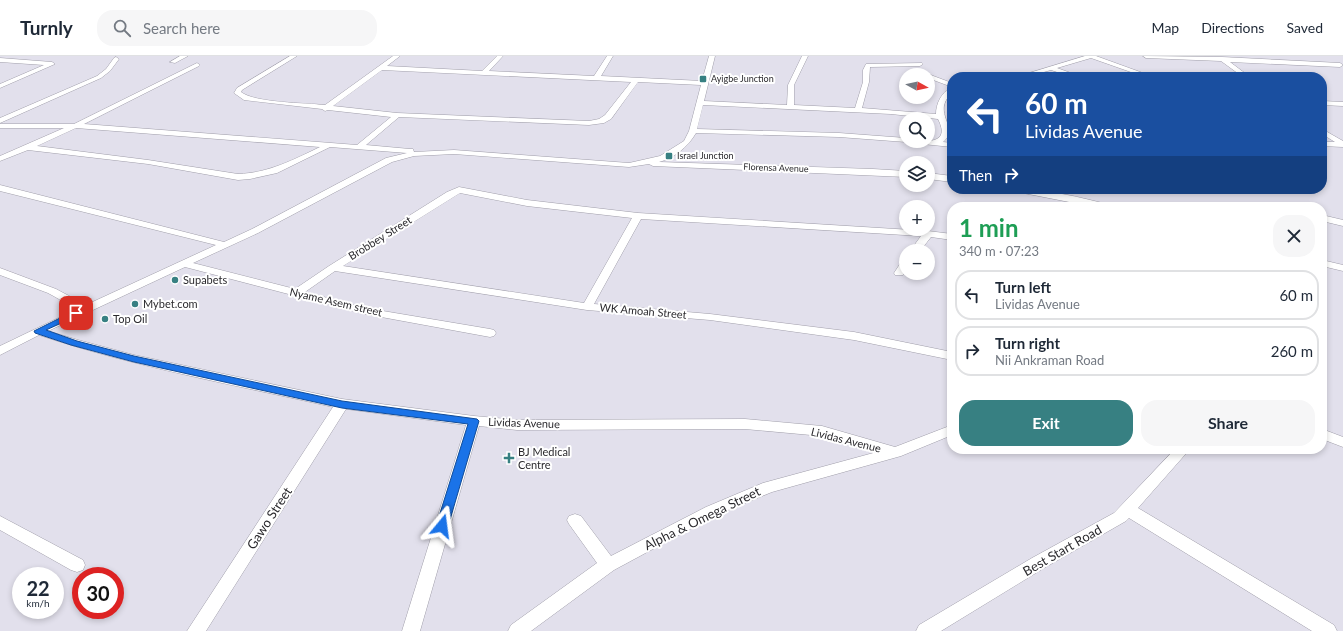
<!DOCTYPE html>
<html lang="en">
<head>
<meta charset="utf-8">
<style>
  :root { --surface:#fff; --page:#f6f6f7; --text:#1f2937; --muted:#747a83; --line:#e0e1e3; --accent:#378082 }
  body { margin:0; font-family:Lato,sans-serif; background:var(--page); color:var(--text); height:100vh; display:flex; flex-direction:column; font-size:15px; white-space:nowrap }
  * { box-sizing:border-box; margin:0 }
  p { font-size:13px; color:var(--muted) }
  .icon { flex:none; width:22px; height:22px; fill:none; stroke:currentColor; stroke-width:2; stroke-linecap:round; stroke-linejoin:round }
  .map { position:relative; flex:1; overflow:hidden }
  .panel { position:absolute; left:947px; top:146px; width:380px; height:252px; display:flex; flex-direction:column; background:var(--surface); border-radius:16px; box-shadow:0 2px 6px #0003 }
  .panel>* { flex:none }
  .guide { position:absolute; left:947px; top:16px; width:380px; height:122px; border-radius:16px; box-shadow:0 2px 6px #0003; background:#1a4fa0; color:#fff; overflow:hidden }
  .needle { width:26px; rotate:98deg }
  .tools { position:absolute; left:899px; top:12px; display:grid; gap:8px }
  .tools a { display:grid; place-items:center; width:36px; height:36px; border-radius:50%; background:var(--surface); box-shadow:0 2px 6px #0003; font-size:20px }
  .speed { position:absolute; left:12px; top:511px; display:flex; gap:8px; font-size:20px; font-weight:700; text-align:center }
  .speed>* { display:grid; place-content:center; width:52px; height:52px; border-radius:50%; background:var(--surface); box-shadow:0 2px 6px #0003; line-height:1 }
  .speed small { font-size:10px; font-weight:400 }
  .speed .limit { border:6px solid #d22; background:#fff; color:#111 }
  .pin { position:absolute; display:grid; place-items:center; width:34px; height:34px; color:#fff; margin:-17px; border-radius:8px; box-shadow:0 2px 6px #0006 }
  .me { position:absolute; width:44px; margin:-22px; rotate:16deg; stroke-linejoin:round; filter:drop-shadow(0 0 3px #0008) }
  .turn { display:flex; align-items:center; gap:14px; height:84px; padding:0 12px; font-size:18px }
  .turn .icon { width:52px; height:52px; stroke-width:2.5 }
  .turn b { display:block; font-size:28px; line-height:34px }
  .then { display:flex; align-items:center; height:38px; padding:0 12px; background:#0003; gap:8px; font-size:15px }
  .round { display:grid; place-items:center; flex:none; width:42px; height:42px; border-radius:16px; background:var(--page) }
  .headline { display:flex; align-items:center; justify-content:space-between; height:68px; padding:0 12px }
  h1 { font-size:24px; font-weight:700; line-height:30px; color:#1e9e55 }
  .primary-button { display:flex; gap:8px; margin-top:auto; padding:8px 12px }
  .primary-button a { flex:1; height:46px; border-radius:16px; background:var(--accent); color:#fff; font-size:16px; font-weight:700; line-height:46px; text-align:center }
  .primary-button a+a { background:var(--page); color:var(--text) }
  ul { padding:0; list-style:none }
  li { display:flex; align-items:center; gap:12px; height:50px; margin:0 8px 6px; padding:0 4px; border:2px solid var(--line); border-radius:16px }
  li div { flex:1 }
  li b { display:block; font-size:15px }
  li em { font-style:normal }
  header { display:flex; align-items:center; gap:24px; box-sizing:border-box; height:56px; padding:0 20px; background:var(--surface); border-bottom:1px solid var(--line) }
  header strong { font-size:19px }
  nav { display:flex; gap:22px; margin-inline-start:auto; font-size:14px }
  .search { width:280px; height:36px; background:var(--page); display:flex; align-items:center; gap:10px; box-sizing:border-box; padding:0 14px; border-radius:16px; color:var(--muted); font-size:15px }
  .map>svg:first-child { display:block }
  .lines { fill:none; stroke-linecap:round; stroke-linejoin:round }
  .minor-casing { stroke:#a09eaa; stroke-width:1 }
  .minor { fill:#fff; fill-rule:evenodd }
  .route { fill:#1a73e8; stroke:#114b97 }
  .poi-dot { fill:#378082; stroke:#fff; stroke-width:1.5 }
  .labels { text-anchor:middle; stroke-width:4; stroke-linejoin:round; paint-order:stroke }
  .far-poi-label { font-size:9px; fill:#2a292d; stroke:#fff; text-anchor:start }
  .far-street-label { font-size:9px; fill:#2a292d; stroke:#fff }
  .street-label { font-size:11px; fill:#2a292d; stroke:#fff }
  .poi-label { font-size:11px; fill:#2a292d; stroke:#fff; text-anchor:start }
  .near-street-label { font-size:13px; fill:#2a292d; stroke:#fff }
</style>
</head>
<body>
<header>
<strong>Turnly</strong>
<div class="search"><svg class="icon" aria-label="search" viewBox="0 0 24 24"><circle cx="10" cy="10" r="6"/><path d="M15 15l6 6"/></svg>Search here</div>
<nav><a>Map</a><a>Directions</a><a>Saved</a></nav>
</header>
<div class="map">
<svg width="1343" height="575" viewBox="0 0 1343 575">
  <rect width="100%" height="100%" fill="#e2e0ec"/>
  <g class="lines">
    <!-- minor casing -->
    <g class="minor-casing">
      <g id="minor">
        <polygon points="180,0 188,0 175,7 170,6"/>
        <path d="M290,0H297L242,34L241,36C255,47 306,47 325,49L393,0H400L387,10L482,15L497,0H503L489,15L594,20L607,0H613L601,20L702,25L709,0H715L704,45L787,49L788,29L802,0H808L794,29V49L855,52L863,26V14L866,8L922,7L923,8L920,10L870,11L869,26L862,52L936,58C936,48 941,36 952,32V37C930,57 961,71 943,86L952,87V91L913,87L909,85L906,86L839,81L696,77C688,91 674,102 659,106L873,113L906,115V121L653,110L649,108L629,111L454,98L414,100L392,106L258,177L193,207L295,233L329,210L447,136L459,131L527,144L638,157L928,175L952,178V184L931,181L920,195H910L921,180L641,163L594,248L710,258L854,276L952,296V304L854,284L710,264L587,254L335,215L305,236L365,252L490,273L494,274L496,277L494,280L490,281L365,258L185,211L48,275L78,284L134,299L342,343L474,360L517,364L745,363L822,370L895,391L952,369V379L901,400L772,436L716,459L614,514L531,575H508L511,569L597,507L569,468L567,464L569,460L575,458L581,460L611,500L706,451L763,427L877,396L822,380L745,373L517,374L479,370L420,575H402L466,369L346,353L206,575H187L333,351C235,329 135,311 39,279L0,299V290L77,253L48,237L0,219V212L56,233L86,249L216,189L0,135V129L224,186L252,173L386,102L407,97L330,91L277,117L250,123L238,124L148,108L28,94L0,105V100L64,72H0V68H74L197,7L200,9L199,10L84,68L357,89L391,61L328,54L325,55L322,53L244,44L234,37L237,32ZM382,14L631,26L605,59L599,63L589,65L397,57L333,50ZM638,26L701,29L689,75L684,85L660,100L629,107L454,94L414,96L413,93H410L366,89L399,61L589,69L604,67L611,63ZM703,49L891,58L938,63C952,90 923,85 906,85V82L839,77L697,73ZM76,72L320,91C293,104 268,117 238,118L148,104L37,90ZM460,137L527,150L632,162L584,247L343,210Z"/>
        <polygon points="1085,0 1096,0 1154,21 1145,21 1091,2 1057,12 1082,21 1072,21 1051,14 1026,21 1016,21"/>
        <polygon points="1143,0 1222,1 1340,7 1343,9 1340,11 1230,6 1250,21 1243,21 1221,5 1146,2"/>
        <polygon points="116,1 119,3 110,15 101,22 0,67 0,62 97,20 106,13 114,2"/>
        <polygon points="0,2 52,6 55,8 0,32 0,28 44,9 0,6"/>
        <polygon points="928,18 952,27 952,31 928,22 928,19 925,19"/>
        <polygon points="1322,45 1343,46 1343,50 1322,49"/>
        <polygon points="1322,73 1343,85 1343,91 1322,90 1322,86 1335,86 1322,78"/>
        <polygon points="928,117 952,120 952,126 928,123"/>
        <path d="M1014,133C1046,133 1079,141 1110,149L1112,151H1095L1018,136Z"/>
        <polygon points="1322,159 1343,164 1343,170 1322,165"/>
        <polygon points="906,204 906,214 903,219 895,219 894,217 902,205"/>
        <polygon points="1322,204 1343,209 1343,215 1322,210"/>
        <polygon points="1322,373 1343,381 1343,391 1322,383"/>
        <polygon points="1175,393 1190,393 1138,452 1334,569 1337,575 1312,575 1129,462 1126,465 1044,512 941,575 916,575 919,569 1032,502 1114,457"/>
        <polygon points="0,460 83,504 85,509 83,514 77,516 71,514 0,474"/>
      </g>
    </g>
    <!-- minor -->
    <use href="#minor" class="minor"/>
  </g>
  <!-- route -->
  <polygon class="route" points="76,254 79,255 81,257 79,259 46,274 77,285 134,300 342,345 477,363 479,365 447,474 442,475 438,474 436,470 468,368 342,352 134,306 71,289 35,277 34,275"/>
  <!-- markers -->
  <g class="poi-dot">
    <rect x="699" y="19" width="8" height="8" rx="2"/>
    <rect x="665" y="96" width="8" height="8" rx="2"/>
    <circle cx="175" cy="224" r="4"/>
    <circle cx="135" cy="248" r="4"/>
    <circle cx="105" cy="263" r="4"/>
    <path d="M507 396h4v4h4v4h-4v4h-4v-4h-4v-4h4z"/>
  </g>
  <g class="labels">
    <!-- far-poi labels -->
    <g class="far-poi-label">
      <text x="711" y="26">Ayigbe Junction</text>
      <text x="677" y="103">Israel Junction</text>
    </g>
    <!-- far-street labels -->
    <g class="far-street-label">
      <text transform="translate(776 112) rotate(2)" y="3">Florensa Avenue</text>
    </g>
    <!-- street labels -->
    <g class="street-label">
      <text transform="translate(380 182) rotate(-32)" y="4">Brobbey Street</text>
      <text transform="translate(336 246) rotate(13)" y="4">Nyame Asem street</text>
      <text transform="translate(643 255) rotate(5)" y="4">WK Amoah Street</text>
      <text transform="translate(524 367) rotate(2)" y="4">Lividas Avenue</text>
      <text transform="translate(846 384) rotate(14)" y="4">Lividas Avenue</text>
    </g>
    <!-- poi labels -->
    <g class="poi-label">
      <text x="183" y="228">Supabets</text>
      <text x="143" y="252">Mybet.com</text>
      <text x="113" y="267">Top Oil</text>
      <text x="518" y="400">BJ Medical<tspan x="518" dy="13">Centre</tspan></text>
    </g>
    <!-- near-street labels -->
    <g class="near-street-label">
      <text transform="translate(269 462) rotate(-57)" y="5">Gawo Street</text>
      <text transform="translate(702 462) rotate(-26)" y="5">Alpha &amp; Omega Street</text>
      <text transform="translate(1062 494) rotate(-30)" y="5">Best Start Road</text>
    </g>
  </g>
</svg>
<div class="tools">
<a><svg class="needle" viewBox="-14 -14 28 28"><path d="M0-13l5 13h-10z" fill="#e53935"/><path d="M0 13l5-13h-10z" fill="#747a83"/></svg></a>
<a><svg class="icon" aria-label="search" viewBox="0 0 24 24"><circle cx="10" cy="10" r="6"/><path d="M15 15l6 6"/></svg></a>
<a><svg class="icon" aria-label="layers" viewBox="0 0 24 24"><path d="M12 4l9 5-9 5-9-5zM3 14l9 5 9-5"/></svg></a>
<a>+</a>
<a>−</a>
</div>
<div class="speed"><div>22<small>km/h</small></div><div class="limit">30</div></div>
<div class="pin" style="left:76px;top:257px;background:#d93025"><svg class="icon" aria-label="arrive" viewBox="0 0 24 24"><path d="M6 21V4h12l-3 4 3 4H6"/></svg></div>
<svg class="me" style="left:442px;top:470px" viewBox="-20 -20 40 40"><path d="M0-17L14 15 0 8-14 15z" fill="#1a73e8" stroke="#fff" stroke-width="4"/></svg>
<div class="guide">
<div class="turn"><svg class="icon" aria-label="left" viewBox="0 0 24 24"><path d="M17 20v-9H6M10 6l-5 5 5 5"/></svg><div><b>60 m</b>Lividas Avenue</div></div>
<div class="then">Then<svg class="icon" aria-label="right" viewBox="0 0 24 24"><path d="M7 20v-9h11M14 6l5 5-5 5"/></svg></div>
</div>
<section class="panel">
<div class="headline"><div><h1>1 min</h1><p>340 m · 07:23</p></div><a class="round"><svg class="icon" aria-label="close" viewBox="0 0 24 24"><path d="M6 6l12 12M18 6L6 18"/></svg></a></div>
<ul>
<li><svg class="icon" aria-label="left" viewBox="0 0 24 24"><path d="M17 20v-9H6M10 6l-5 5 5 5"/></svg><div><b>Turn left</b><p>Lividas Avenue</p></div><em>60 m</em></li>
<li><svg class="icon" aria-label="right" viewBox="0 0 24 24"><path d="M7 20v-9h11M14 6l5 5-5 5"/></svg><div><b>Turn right</b><p>Nii Ankraman Road</p></div><em>260 m</em></li>
</ul>
<div class="primary-button"><a>Exit</a><a>Share</a></div>
</section>
</div>
</body>
</html>
